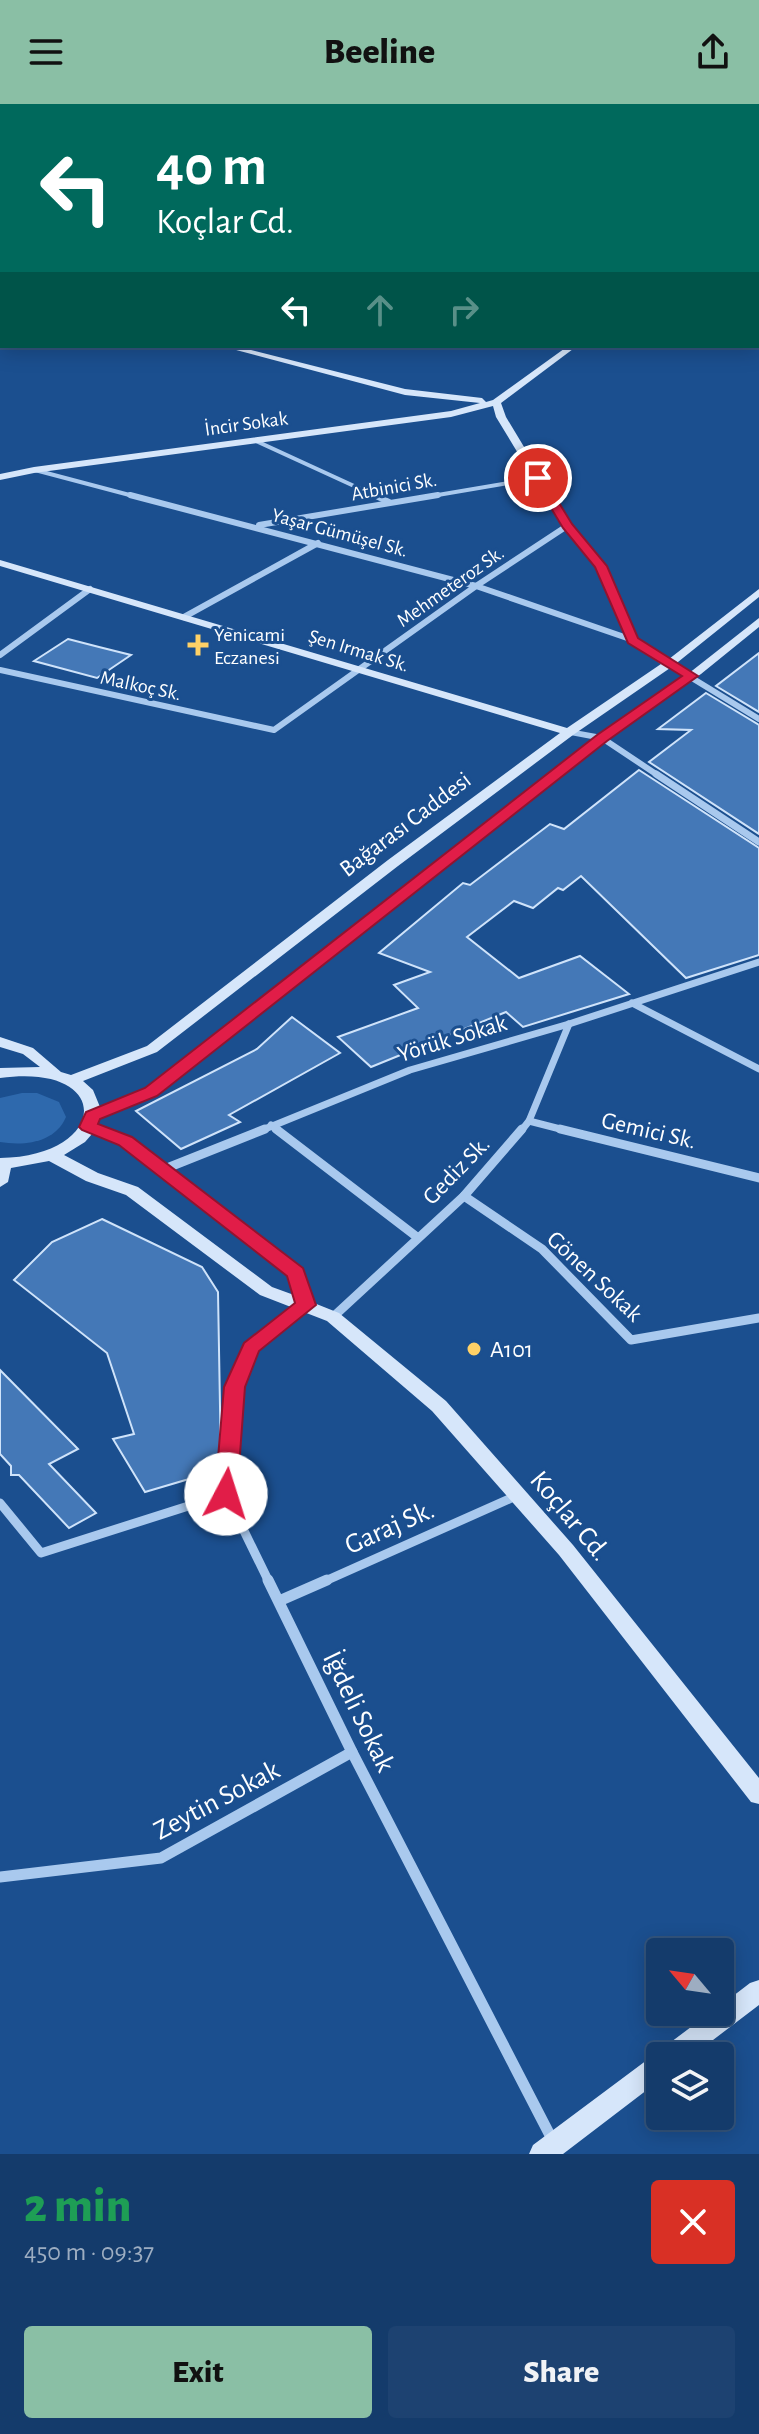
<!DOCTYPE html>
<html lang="en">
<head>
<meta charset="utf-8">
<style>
  :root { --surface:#143b6b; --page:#1d4271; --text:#f1f3f6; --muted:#9dadc1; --line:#33557e; --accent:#8abfa5 }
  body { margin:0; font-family:"Alegreya Sans",sans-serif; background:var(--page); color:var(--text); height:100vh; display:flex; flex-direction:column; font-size:30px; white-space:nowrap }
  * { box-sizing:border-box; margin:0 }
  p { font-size:26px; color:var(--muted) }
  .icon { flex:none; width:44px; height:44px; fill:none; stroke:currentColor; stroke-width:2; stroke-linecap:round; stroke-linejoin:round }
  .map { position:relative; height:2050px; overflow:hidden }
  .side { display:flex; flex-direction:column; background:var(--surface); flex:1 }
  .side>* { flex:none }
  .guide { position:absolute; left:0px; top:0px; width:760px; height:244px; box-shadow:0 4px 20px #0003,0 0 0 2px var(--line); background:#00695c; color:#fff; overflow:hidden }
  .needle { width:52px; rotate:299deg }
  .tools { position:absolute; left:646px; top:1834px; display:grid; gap:16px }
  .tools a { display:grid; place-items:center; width:88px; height:88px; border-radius:8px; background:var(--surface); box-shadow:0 4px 20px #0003,0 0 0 2px var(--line); font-size:40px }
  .pin { position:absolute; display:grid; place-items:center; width:68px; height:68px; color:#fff; margin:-34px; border:4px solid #fff; border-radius:50%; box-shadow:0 2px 8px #0007 }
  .me { position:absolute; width:88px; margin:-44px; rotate:5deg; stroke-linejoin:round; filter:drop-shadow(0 0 6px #0008) }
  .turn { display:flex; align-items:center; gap:28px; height:168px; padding:0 24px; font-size:36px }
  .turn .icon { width:104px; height:104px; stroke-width:2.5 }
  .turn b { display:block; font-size:56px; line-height:68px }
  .lanes { display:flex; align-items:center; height:76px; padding:0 24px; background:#0003; justify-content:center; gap:40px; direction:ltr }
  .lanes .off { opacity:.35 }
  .round { display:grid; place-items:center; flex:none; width:84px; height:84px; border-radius:8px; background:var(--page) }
  .head { display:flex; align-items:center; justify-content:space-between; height:136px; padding:0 24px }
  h1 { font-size:48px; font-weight:800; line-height:60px; color:#1e9e55 }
  .primary-button { display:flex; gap:16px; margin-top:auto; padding:16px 24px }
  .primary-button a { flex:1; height:92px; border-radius:8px; background:var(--accent); color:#111; font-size:32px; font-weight:800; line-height:92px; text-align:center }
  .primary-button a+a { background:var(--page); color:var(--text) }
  header { display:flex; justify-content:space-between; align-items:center; height:104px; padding:0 24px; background:var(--accent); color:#111; font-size:36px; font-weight:800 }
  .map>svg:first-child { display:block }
  .green { fill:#2e69ad }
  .building { fill:#4478b7; stroke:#cfe3fa; stroke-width:2 }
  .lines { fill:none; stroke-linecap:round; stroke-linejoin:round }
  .minor-far5 { stroke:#a9c9ee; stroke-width:3 }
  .minor-far4 { stroke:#a9c9ee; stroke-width:4 }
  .minor-far3 { stroke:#a9c9ee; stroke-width:6 }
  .minor-far2 { stroke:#a9c9ee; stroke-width:7 }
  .minor-far1 { stroke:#a9c9ee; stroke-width:9 }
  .minor { stroke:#a9c9ee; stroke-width:11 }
  .tertiary { fill:#a9c9ee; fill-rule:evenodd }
  .secondary { fill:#d6e6fa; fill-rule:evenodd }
  .trunk { fill:#f8faff; fill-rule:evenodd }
  .route { fill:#e11d48; stroke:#92132f; stroke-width:2 }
  .poi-dot { fill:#ffd166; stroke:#1b4f8f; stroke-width:3 }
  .labels { text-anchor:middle; stroke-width:6; stroke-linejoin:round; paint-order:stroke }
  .far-street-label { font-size:20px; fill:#fff; stroke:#1b4f8f }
  .far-poi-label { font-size:20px; fill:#fff; stroke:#1b4f8f; text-anchor:start }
  .street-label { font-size:24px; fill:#fff; stroke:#1b4f8f }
  .poi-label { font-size:24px; fill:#fff; stroke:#1b4f8f; text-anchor:start }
  .near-street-label { font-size:28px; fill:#fff; stroke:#1b4f8f }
</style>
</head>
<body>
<header><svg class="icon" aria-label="menu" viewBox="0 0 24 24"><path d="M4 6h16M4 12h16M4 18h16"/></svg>Beeline<svg class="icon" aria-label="share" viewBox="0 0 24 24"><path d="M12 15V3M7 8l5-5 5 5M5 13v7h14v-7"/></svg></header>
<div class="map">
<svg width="759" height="2050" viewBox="0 0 759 2050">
  <rect width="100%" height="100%" fill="#1b4f8f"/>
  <!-- green -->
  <path class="green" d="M22,989H37L59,998L66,1013C55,1039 24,1042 0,1038V994Z"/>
  <!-- building -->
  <g class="building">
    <polygon points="68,535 99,543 131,551 97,574 34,557"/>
    <polygon points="759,549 759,608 716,582"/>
    <polygon points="706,589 759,621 759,730 649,658 691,626 658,625"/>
    <polygon points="639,666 759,744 759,851 686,874 581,772 563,786 558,784 533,804 514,797 467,833 519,874 580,852 629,890 523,923 506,908 371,963 338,933 418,904 394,881 430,868 379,849 463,779 470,781 550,720 564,725"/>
    <polygon points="292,913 340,949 229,1011 240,1018 181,1045 136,1007 257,945"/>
    <polygon points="102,1115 202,1163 218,1188 221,1360 189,1375 145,1388 113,1335 134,1330 107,1249 14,1176 52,1138"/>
    <polygon points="0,1266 78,1345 49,1360 96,1409 69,1424 19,1371 11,1371 11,1362 0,1350"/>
  </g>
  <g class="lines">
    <!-- minor-far5 -->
    <g class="minor-far5">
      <polyline points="28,0 31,2"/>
      <polyline points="44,2 62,0"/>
      <polyline points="301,2 311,0"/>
    </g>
    <!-- minor-far4 -->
    <g class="minor-far4">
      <polyline points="254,336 378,393"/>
      <polyline points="35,366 137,393"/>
      <polyline points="426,393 538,374"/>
    </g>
    <!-- minor-far3 -->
    <g class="minor-far3">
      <polyline points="130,391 476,482 633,536"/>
      <polyline points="374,391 389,398"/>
      <polyline points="259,421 438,391"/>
      <polyline points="184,513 318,439"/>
      <polyline points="0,551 90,485"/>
      <polyline points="669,560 759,615"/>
      <polyline points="0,566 274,626 476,482 567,422"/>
      <polyline points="602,634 659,672"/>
    </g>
    <!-- minor-far2 -->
    <g class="minor-far2">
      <polyline points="656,670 759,738"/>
      <polyline points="632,899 759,965"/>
      <polyline points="529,1017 568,1027"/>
      <polyline points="271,1021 278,1027"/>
      <polyline points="260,1027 410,966 569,920 759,858"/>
      <polyline points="521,1027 529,1017 569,920"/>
    </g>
    <!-- minor-far1 -->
    <g class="minor-far1">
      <polyline points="276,1025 417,1133"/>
      <polyline points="560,1025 759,1074"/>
      <polyline points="162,1066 265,1025"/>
      <polyline points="464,1092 542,1145 631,1236 759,1214"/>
      <polyline points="333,1213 464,1092 522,1025"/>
      <polyline points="0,1399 41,1449 226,1390"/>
      <polyline points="269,1478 226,1390 234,1283 251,1244 305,1202"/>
      <polyline points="323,1478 518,1391"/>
    </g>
    <!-- minor -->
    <g class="minor">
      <polyline points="268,1476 352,1648 554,2039"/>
      <polyline points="279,1497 327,1476"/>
      <polyline points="0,1773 161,1754 352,1648"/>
    </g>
    <!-- tertiary -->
    <polygon class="tertiary" points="569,625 602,631 607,634 602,637 565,630 564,628"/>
    <!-- secondary -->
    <g class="secondary">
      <polygon points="0,45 2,46 2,50 0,49"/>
      <rect x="0" y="78" width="2" height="4"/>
      <rect x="758" y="108" width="1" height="4"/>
      <rect x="0" y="110" width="2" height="5"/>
      <rect x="0" y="154" width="2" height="4"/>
      <rect x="758" y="200" width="1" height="5"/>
      <path d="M221,242H235L405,285L482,294L486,298L493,296L568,242H577L501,299L506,313L571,421L606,462L638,534L669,555L759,485V493L673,562L573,631L398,762L157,948L83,977L93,986L100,1003L145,985L598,631L693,566L759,514V523L701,570L606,637L157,991L100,1015L98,1021L132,1034L302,1165L314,1199L339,1209L446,1297L573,1441L759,1674V1700L751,1698L559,1451L432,1307L327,1217L260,1191L126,1091L86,1077L49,1057L11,1064L8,1078L0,1083V1054C110,1052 114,958 0,974V964L40,963L23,950L0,943V933L33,944L61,968L71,971L147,942L388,756L560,629L0,462V456L567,624L661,560L627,536L596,463L562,422L496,313L493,302L451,313L34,369L0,376V370L34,363L451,307L480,299L405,291ZM92,1030L120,1040L288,1172L294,1191L272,1183L138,1083L98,1069L64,1051L85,1038Z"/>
      <polygon points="759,1876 759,1901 692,1952 660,1952 660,1976 563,2050 529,2050 533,2041 651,1953 661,1949 663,1944 711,1908 720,1908 720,1902 750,1879"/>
    </g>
    <!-- trunk -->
    <g class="trunk">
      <polygon points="321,0 336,0 338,2 323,2"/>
      <polygon points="374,0 389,0 391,2 376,2"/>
      <rect x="758" y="88" width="1" height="6"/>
    </g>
  </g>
  <!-- route -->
  <polygon class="route" points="534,371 542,371 572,420 607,462 638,534 698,572 607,637 157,992 100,1015 98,1020 132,1033 303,1164 316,1201 259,1247 245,1283 237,1390 234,1396 218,1396 215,1390 224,1283 244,1239 295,1199 287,1172 119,1041 82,1026 79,1023 86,1008 145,984 597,631 682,572 628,539 595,463 563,424 533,374"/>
  <!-- markers -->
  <g class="poi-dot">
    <path d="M194 529h8v8h8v8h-8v8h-8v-8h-8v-8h8z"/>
    <circle cx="474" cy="1245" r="8"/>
  </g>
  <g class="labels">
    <!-- far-street labels -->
    <g class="far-street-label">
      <text transform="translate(246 319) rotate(-8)" y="7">İncir Sokak</text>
      <text transform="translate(394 382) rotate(-10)" y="7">Atbinici Sk.</text>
      <text transform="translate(340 428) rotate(15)" y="7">Yaşar Gümüşel Sk.</text>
      <text transform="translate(450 482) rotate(-35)" y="7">Mehmeteroz Sk.</text>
      <text transform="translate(359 546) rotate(17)" y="7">Şen Irmak Sk.</text>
      <text transform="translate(141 581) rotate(12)" y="7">Malkoç Sk.</text>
    </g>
    <!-- far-poi labels -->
    <g class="far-poi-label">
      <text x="214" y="537">Yenicami<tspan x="214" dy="23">Eczanesi</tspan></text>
    </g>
    <!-- street labels -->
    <g class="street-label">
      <text transform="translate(405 720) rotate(-37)" y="8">Bağarası Caddesi</text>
      <text transform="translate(452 934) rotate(-17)" y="8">Yörük Sokak</text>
      <text transform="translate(649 1026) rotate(13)" y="8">Gemici Sk.</text>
      <text transform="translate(456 1066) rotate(-46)" y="8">Gediz Sk.</text>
      <text transform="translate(595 1172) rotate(43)" y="8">Gönen Sokak</text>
    </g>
    <!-- poi labels -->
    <g class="poi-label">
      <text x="490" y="1253">A101</text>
    </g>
    <!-- near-street labels -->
    <g class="near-street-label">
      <text transform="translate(571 1411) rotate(50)" y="10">Koçlar Cd.</text>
      <text transform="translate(389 1422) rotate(-24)" y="10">Garaj Sk.</text>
      <text transform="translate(360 1607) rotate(64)" y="10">İğdeli Sokak</text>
      <text transform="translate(216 1695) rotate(-28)" y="10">Zeytin Sokak</text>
    </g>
  </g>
</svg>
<div class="tools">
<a><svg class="needle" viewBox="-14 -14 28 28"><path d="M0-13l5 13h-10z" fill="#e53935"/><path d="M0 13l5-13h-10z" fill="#9dadc1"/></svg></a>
<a><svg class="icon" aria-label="layers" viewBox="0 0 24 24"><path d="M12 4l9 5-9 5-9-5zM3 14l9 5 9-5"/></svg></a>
</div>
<div class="pin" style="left:538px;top:374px;background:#d93025"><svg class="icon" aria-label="arrive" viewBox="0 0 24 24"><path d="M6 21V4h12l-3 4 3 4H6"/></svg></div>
<svg class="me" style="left:226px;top:1390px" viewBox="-20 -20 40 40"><circle r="19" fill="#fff"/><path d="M0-13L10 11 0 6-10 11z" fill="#e11d48"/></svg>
<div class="guide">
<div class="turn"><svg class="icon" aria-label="left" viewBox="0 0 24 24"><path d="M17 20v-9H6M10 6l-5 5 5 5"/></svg><div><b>40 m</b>Koçlar Cd.</div></div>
<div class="lanes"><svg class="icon" aria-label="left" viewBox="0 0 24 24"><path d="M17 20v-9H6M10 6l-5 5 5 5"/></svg><svg class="icon off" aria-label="ahead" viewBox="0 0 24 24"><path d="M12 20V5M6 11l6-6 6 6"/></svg><svg class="icon off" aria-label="right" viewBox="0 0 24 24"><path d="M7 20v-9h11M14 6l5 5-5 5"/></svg></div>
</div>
</div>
<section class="side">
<div class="head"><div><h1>2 min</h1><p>450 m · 09:37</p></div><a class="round" style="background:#d93025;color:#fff"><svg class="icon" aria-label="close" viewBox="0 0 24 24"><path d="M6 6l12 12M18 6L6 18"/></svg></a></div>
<div class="primary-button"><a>Exit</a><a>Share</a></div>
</section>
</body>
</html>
